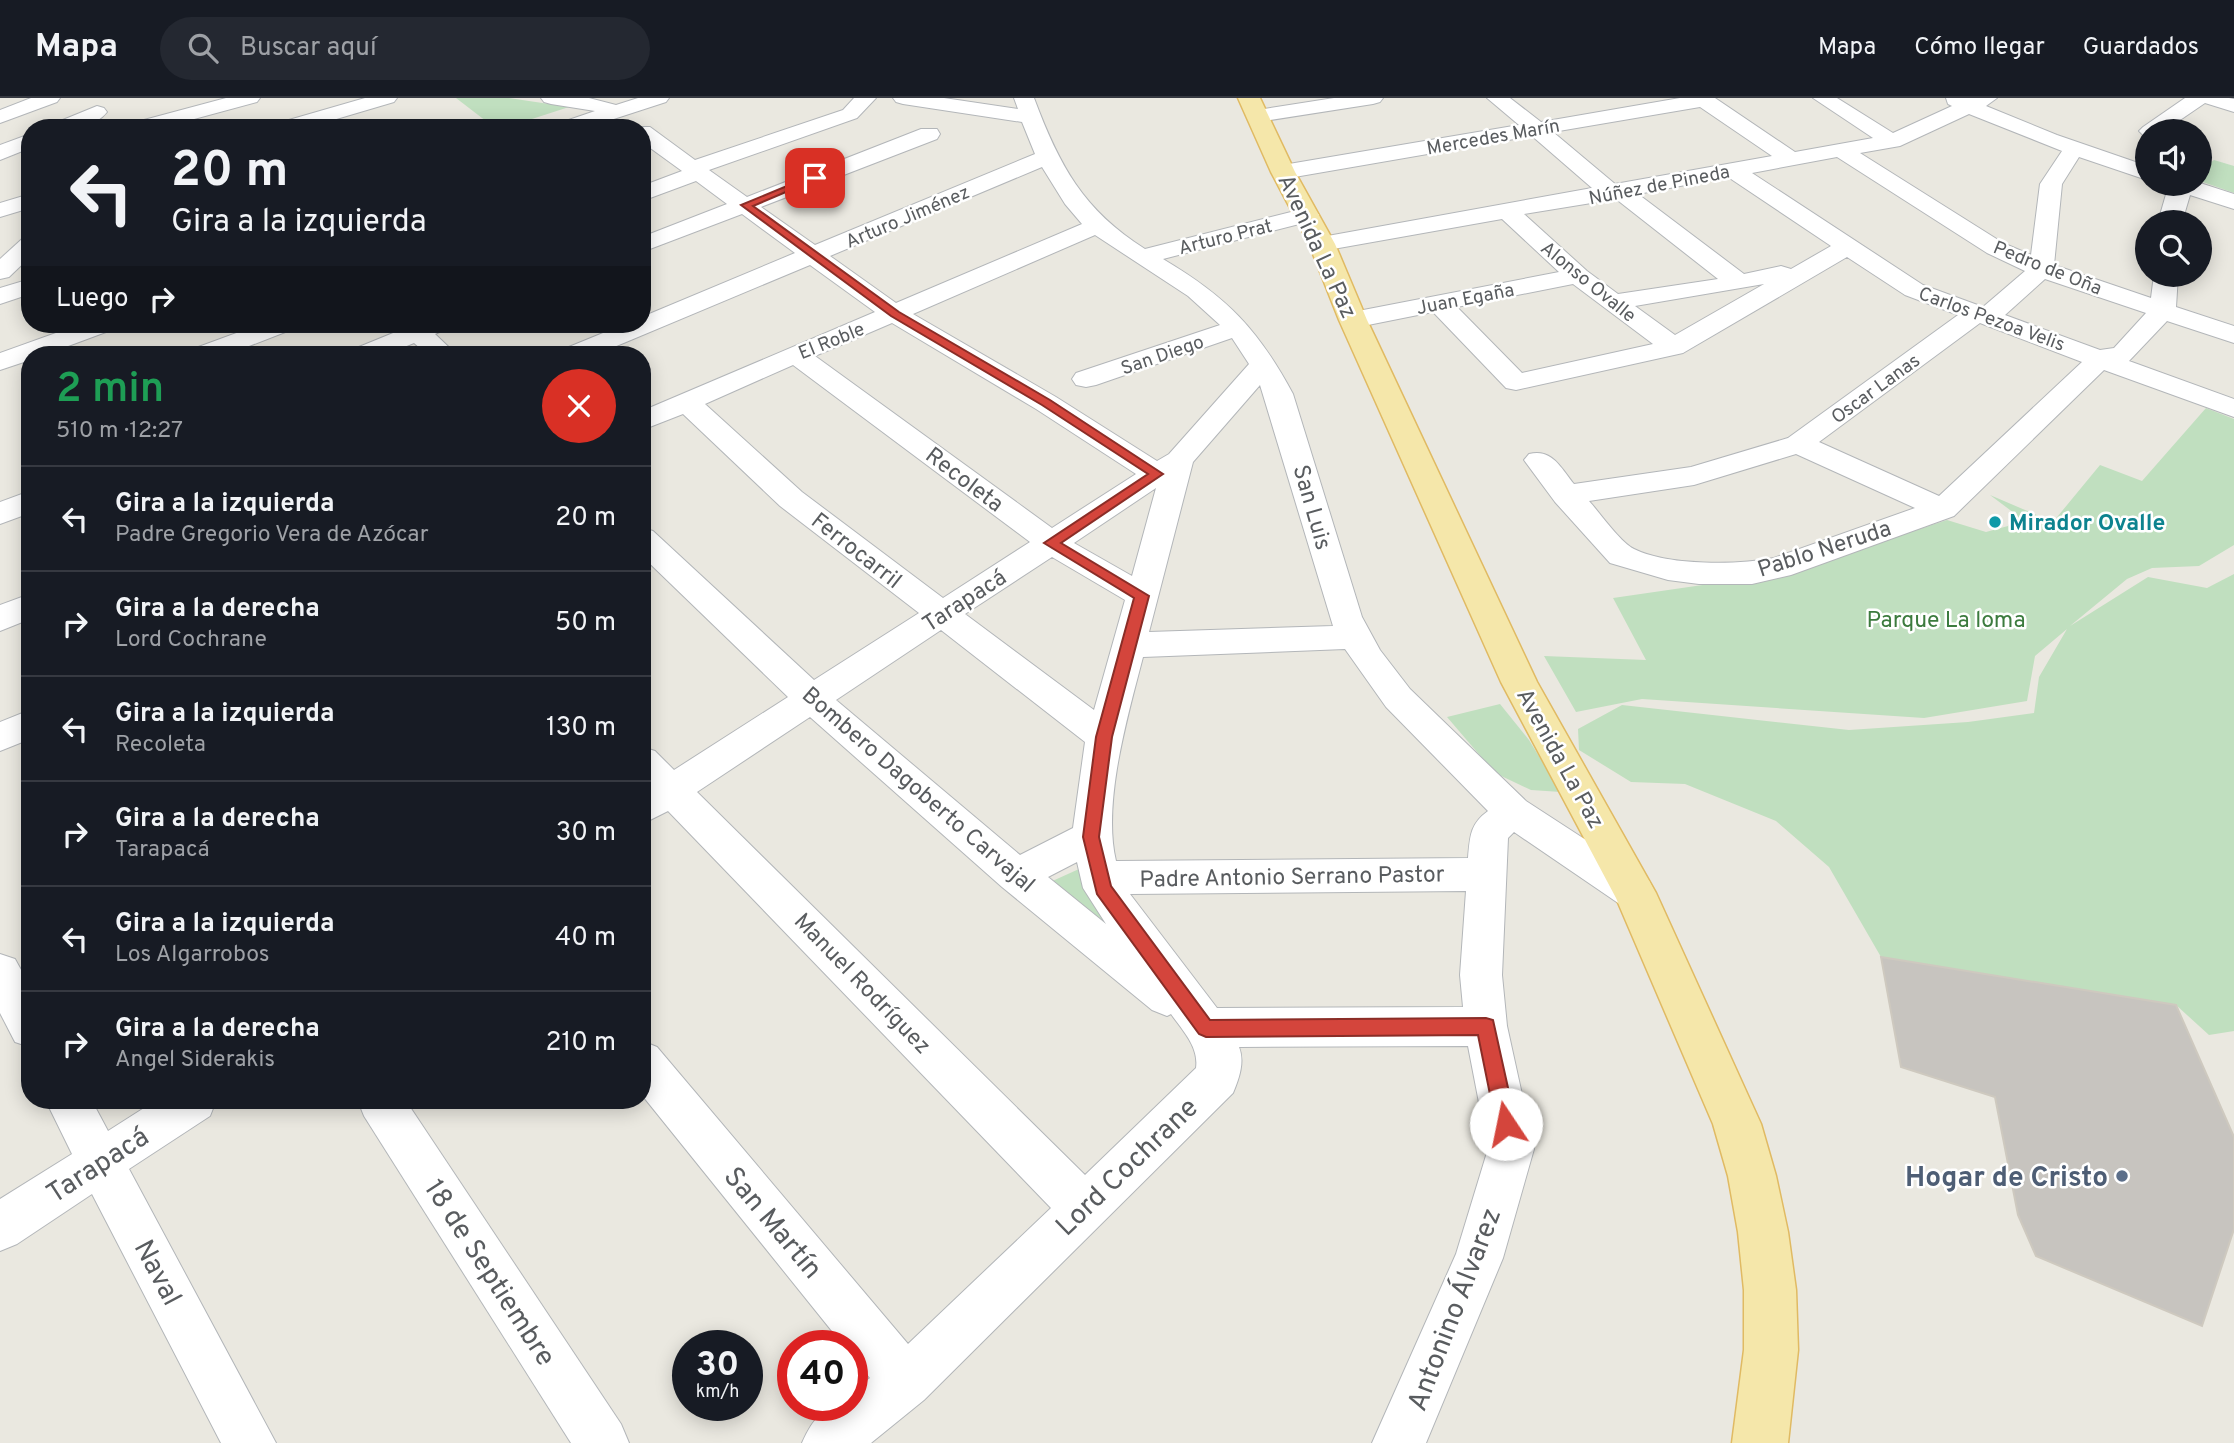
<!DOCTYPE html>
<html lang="es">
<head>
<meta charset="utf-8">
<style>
  :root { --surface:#171b24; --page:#242831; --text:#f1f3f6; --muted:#9ea1a6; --line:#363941 }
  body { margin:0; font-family:Overpass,sans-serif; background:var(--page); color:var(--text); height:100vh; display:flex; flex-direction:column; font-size:26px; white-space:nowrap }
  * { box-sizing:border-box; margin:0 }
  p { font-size:23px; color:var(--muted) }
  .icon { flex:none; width:38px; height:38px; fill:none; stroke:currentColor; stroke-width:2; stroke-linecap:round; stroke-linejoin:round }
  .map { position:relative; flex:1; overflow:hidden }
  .details { position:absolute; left:21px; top:248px; width:630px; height:763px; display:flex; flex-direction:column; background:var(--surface); border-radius:28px; box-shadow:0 4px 18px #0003 }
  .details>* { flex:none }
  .hud { position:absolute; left:21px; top:21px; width:630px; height:214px; border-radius:28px; box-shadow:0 4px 18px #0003; background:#171b24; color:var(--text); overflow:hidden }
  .fabs { position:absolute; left:2135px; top:21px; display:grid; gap:14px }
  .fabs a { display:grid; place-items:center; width:77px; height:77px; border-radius:50%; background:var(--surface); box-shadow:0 4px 18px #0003; font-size:35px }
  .speed { position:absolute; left:672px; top:1232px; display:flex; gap:14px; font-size:35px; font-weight:700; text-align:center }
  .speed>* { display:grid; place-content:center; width:91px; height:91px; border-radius:50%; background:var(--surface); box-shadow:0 4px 18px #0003; line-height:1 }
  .speed small { font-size:18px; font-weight:400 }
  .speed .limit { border:10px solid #d22; background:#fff; color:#111 }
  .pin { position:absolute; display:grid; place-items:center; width:60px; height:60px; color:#fff; margin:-30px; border-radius:14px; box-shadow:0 4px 10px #0006 }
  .me { position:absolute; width:77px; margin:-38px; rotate:349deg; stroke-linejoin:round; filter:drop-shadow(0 0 5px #0008) }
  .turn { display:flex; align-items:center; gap:24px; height:147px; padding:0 35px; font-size:32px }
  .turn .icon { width:91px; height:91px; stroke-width:2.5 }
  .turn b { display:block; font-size:49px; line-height:60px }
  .then { display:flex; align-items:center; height:66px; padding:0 35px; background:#0003; gap:14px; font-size:26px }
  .round { display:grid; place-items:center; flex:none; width:74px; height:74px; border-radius:37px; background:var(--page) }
  .overview { display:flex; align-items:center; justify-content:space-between; height:119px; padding:0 35px }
  h1 { font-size:42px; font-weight:600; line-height:52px; color:#1e9e55 }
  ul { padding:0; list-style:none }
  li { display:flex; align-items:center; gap:21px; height:105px; padding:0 35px; border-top:2px solid var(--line) }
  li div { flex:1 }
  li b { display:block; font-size:26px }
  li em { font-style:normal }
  header { display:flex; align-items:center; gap:42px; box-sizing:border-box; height:98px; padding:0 35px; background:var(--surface); border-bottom:2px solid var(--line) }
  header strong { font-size:33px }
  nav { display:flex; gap:38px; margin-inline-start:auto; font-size:24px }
  .search { width:490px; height:63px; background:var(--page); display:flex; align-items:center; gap:18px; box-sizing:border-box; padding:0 24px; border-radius:38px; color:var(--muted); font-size:26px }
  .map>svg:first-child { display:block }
  .green { fill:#c0dfbf }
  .building { fill:#c7c4bf; stroke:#cec9bf; stroke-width:2 }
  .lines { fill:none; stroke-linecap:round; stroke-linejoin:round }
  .minor-casing { stroke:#b3b6b9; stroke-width:2 }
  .major-casing { stroke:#e0ba63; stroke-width:3 }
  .minor { fill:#fff; fill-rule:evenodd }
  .major { fill:#f5e7aa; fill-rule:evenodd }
  .route { fill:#d4453c; stroke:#8a2d27; stroke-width:2 }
  .culture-dot { fill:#0f9aa8; stroke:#fff; stroke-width:2.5 }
  .service-dot { fill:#5c6f8a; stroke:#fff; stroke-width:2.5 }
  .labels { text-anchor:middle; stroke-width:5; stroke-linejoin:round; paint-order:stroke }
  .far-street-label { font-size:19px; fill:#595c5f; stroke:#fff }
  .street-label { font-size:23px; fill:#595c5f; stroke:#fff }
  .culture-label { font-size:23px; font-weight:bold; fill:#0d838f; stroke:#fff; text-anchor:start }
  .park-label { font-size:23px; fill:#3c7b3e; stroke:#fff }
  .near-street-label { font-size:28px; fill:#595c5f; stroke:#fff }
  .near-service-label { font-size:28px; font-weight:bold; fill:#4e5e75; stroke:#fff; text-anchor:end }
</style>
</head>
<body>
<header>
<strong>Mapa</strong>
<div class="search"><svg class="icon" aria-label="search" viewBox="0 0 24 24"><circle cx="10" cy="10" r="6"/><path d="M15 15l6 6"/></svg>Buscar aquí</div>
<nav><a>Mapa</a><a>Cómo llegar</a><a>Guardados</a></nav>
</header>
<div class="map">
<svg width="2234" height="1345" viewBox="0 0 2234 1345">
  <rect width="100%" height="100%" fill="#eae8e0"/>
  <!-- green -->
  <g class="green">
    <polygon points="456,0 509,0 569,9 504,30 495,30"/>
    <polygon points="2214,62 2234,68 2234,95 2200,83 2200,72"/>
    <polygon points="2206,310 2234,321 2234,447 2199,468 2152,470 2127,481 2070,528 2148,479 2207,490 2234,476 2234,933 2209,937 2176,907 1881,859 1829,769 1776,723 1685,686 1631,684 1579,652 1578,631 1622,607 1849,632 1968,624 2034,615 2039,579 2067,531 2035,558 2027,603 1924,620 1642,601 1576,614 1544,558 1646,562 1613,500 1786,475 1947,422 1986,434 2008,428 2014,415 1990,397 2053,424 2100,367 2142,383"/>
    <polygon points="1500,606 1529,642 1561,694 1531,692 1495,675 1447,619"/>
    <polygon points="1079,771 1118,839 1048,785"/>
  </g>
  <!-- building -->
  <polygon class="building" points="1881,859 2176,907 2234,1039 2234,1131 2202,1228 2036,1158 2018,1117 1995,999 1901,969"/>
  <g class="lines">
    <!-- minor casing -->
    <g class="minor-casing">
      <g id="minor">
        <polygon points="31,0 60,0 57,4 0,25 0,12"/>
        <polygon points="226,0 260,0 257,4 161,30 143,30 140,26 144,22"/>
        <polygon points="365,0 397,0 394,4 306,30 272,30 275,26"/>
        <polygon points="541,0 589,0 616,7 638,0 669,0 666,4 586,30 554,30 557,26 595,13 551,6 544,4"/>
        <path d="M854,0H876L857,20L709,72L747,99L921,31H937L940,36L937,41L761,109L815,147L1035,56L1022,24L903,6L896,4L893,0H944L1018,11L1014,0H1034C1059,67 1083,112 1145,151L1307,110L1315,112L1319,117L1315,122L1163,161C1227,199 1258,231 1293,296L1362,519L1380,552L1410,591L1526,703L1649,783L1655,795L1649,807L1635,812L1621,807L1514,734L1508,740L1502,877L1507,928L1534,1051L1503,1160L1426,1345H1372L1456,1156L1488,1051L1468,948L1239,949C1245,964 1239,981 1233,995L924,1302L871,1345H802C813,1320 824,1307 852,1307V1293L870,1280L852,1258V1248H844L642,997V943L657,949L908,1246L1051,1110L668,713L642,726V692L645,690L642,687V649L655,653L674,672L788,599L642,458V430L653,433L814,582L919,515L780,408L683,316L642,332V313L875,214L810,167L595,257H560L564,251L625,226H642V219L795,155L742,116L642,154V139L727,106L696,83L642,103V88L682,73L642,44V30L634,29H650L695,62L843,12ZM1042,69L1065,106L1082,126L896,205L830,158ZM1095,137L1188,198L1220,227L1076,275L1072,281L1076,287L1086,289L1096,287L1232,240L1249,266L1169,356L1157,363L1056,299L913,216ZM892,225L1036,311L1136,376L1052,430L815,258ZM793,267L1030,444L943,500L802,394L705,306ZM1260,287L1333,528L1149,534L1193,364ZM1156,390L1132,478L1074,445ZM1052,459L1125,502L1094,612L965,516ZM941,532L1085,644L1073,730L1020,757L836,602ZM1345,551L1386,609L1488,713C1470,726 1470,738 1468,760L1116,763C1102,705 1128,617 1143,559ZM810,619L1002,789L1152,912L1167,918L1171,916C1183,933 1199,949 1196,970L1085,1077L697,694ZM1077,764L1083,790L1106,826L1048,779ZM1466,793L1460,877L1463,909L1217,910L1130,796Z"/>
        <polygon points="1334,0 1383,0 1380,4 1373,6 1258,24 1251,22 1248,18 1251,14 1258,12"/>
        <path d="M1487,0H1510L1541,24L1680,0H1715L1795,54L1873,40L1813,0H1837L1893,35L1952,8L1948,6L1946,0H1997L1986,8L2057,37L2147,68V82L2079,59L2062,86L2054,167L2151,200L2154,177H2178L2176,209L2234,228V245L2167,223L2129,263L2234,301V319L2104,272L1954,418L1791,477L1752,486H1699L1668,482L1610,465L1555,404L1524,362L1529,356C1552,350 1561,370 1574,386L1691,369L1788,340L1958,217L1905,197L1847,159L1683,255L1516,292L1506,290L1433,214L1353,230L1344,227L1340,222L1344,217L1353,214L1559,174L1502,121L1322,153L1314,151L1310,146L1314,141L1322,139L1592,90L1532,38L1283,81L1275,79L1272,74L1275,69L1283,67L1519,27ZM1700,9L1772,58L1615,86L1553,34ZM1969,16L2062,53L2040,86L2031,157L2003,145L1860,55L1900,48ZM1837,59L1987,155L2025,173L1983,209L1923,187L1752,75ZM1728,79L1831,148L1791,171L1781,168L1744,176L1638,96ZM1616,101L1718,181L1618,196L1587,173L1524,116ZM2045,181L2146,215L2114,250L2100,252L2005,217ZM1573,186L1653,246L1522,275L1457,209ZM1764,186L1675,237L1635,208ZM1980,225L2082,264L1939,398L1819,344ZM1796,356L1915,410L1774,460C1738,467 1668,468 1634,451C1620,444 1600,415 1589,403L1694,387Z"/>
        <polygon points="2185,0 2229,0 2234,1 2234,14 2205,5 2164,33 2147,33 2147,39 2143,37 2139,33 2143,29"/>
        <path d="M97,8L104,10L107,14C94,31 69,30 50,30L53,26Z"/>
        <polygon points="30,36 30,50 0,62 0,47"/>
        <polygon points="2200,85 2234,96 2234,111 2190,97 2182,124 2158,124 2169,86"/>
        <polygon points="30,96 30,110 0,119 0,105"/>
        <polygon points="30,139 30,159 9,179 0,181 0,161 22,141"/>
        <polygon points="30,181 30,196 0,206 0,190"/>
        <polygon points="81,226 118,226 114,231 44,257 30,257 30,262 0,272 0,255"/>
        <polygon points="261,226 297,226 293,231 226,257 189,257 193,251"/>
        <polygon points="393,226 450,226 446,231 435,236 457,257 428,257 414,245 385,257 350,257 354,251 398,233"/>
        <polygon points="30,393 30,415 0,426 0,404"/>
        <polygon points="30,496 30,521 0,533 0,507"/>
        <polygon points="30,612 30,641 0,653 0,624"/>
        <polygon points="0,856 15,861 30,888 30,949 15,944 0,915"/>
        <polygon points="46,1003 92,1003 108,1033 155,1003 216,1003 210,1018 129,1071 276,1345 221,1345 92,1096 17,1146 0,1153 0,1101 72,1056"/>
        <polygon points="358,1003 406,1003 621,1326 629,1345 571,1345 364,1018"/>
      </g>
    </g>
    <!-- major casing -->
    <g class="major-casing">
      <polygon id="major" points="1238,0 1260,0 1295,74 1335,146 1367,222 1537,584 1656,795 1761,1026 1776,1078 1788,1134 1796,1192 1798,1252 1788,1345 1732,1345 1744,1252 1744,1192 1738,1134 1728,1078 1713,1026 1616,800 1501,584 1339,222 1309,146 1271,74"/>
    </g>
    <!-- minor -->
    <use href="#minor" class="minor"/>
    <!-- major -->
    <use href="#major" class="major"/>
  </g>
  <!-- route -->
  <polygon class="route" points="811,78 819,80 753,108 899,214 1050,302 1163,376 1061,445 1149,498 1112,639 1099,739 1111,788 1210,922 1486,920 1493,922 1516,1026 1513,1033 1506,1036 1499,1033 1496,1026 1478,937 1206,939 1199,936 1097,796 1083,739 1096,639 1134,500 1044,445 1148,376 1042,307 891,218 741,107"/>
  <!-- markers -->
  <circle class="culture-dot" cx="1995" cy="424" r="7"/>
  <circle class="service-dot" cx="2122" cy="1078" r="7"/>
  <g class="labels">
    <!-- far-street labels -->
    <g class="far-street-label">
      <text transform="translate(1493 38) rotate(-10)" y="7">Mercedes Marín</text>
      <text transform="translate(1659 86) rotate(-11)" y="7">Núñez de Pineda</text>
      <text transform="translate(907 118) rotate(-23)" y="7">Arturo Jiménez</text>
      <text transform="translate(1225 138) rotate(-14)" y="7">Arturo Prat</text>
      <text transform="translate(2048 169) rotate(22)" y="7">Pedro de Oña</text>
      <text transform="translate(1589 183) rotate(39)" y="7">Alonso Ovalle</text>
      <text transform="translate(1465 200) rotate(-11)" y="7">Juan Egaña</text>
      <text transform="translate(1992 220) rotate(20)" y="7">Carlos Pezoa Velis</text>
      <text transform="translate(831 242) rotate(-22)" y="7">El Roble</text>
      <text transform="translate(1162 256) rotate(-19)" y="7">San Diego</text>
      <text transform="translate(1875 290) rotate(-36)" y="7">Oscar Lanas</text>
    </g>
    <!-- street labels -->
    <g class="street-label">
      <text transform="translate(1318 148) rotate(65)" y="8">Avenida La Paz</text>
      <text transform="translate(965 381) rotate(37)" y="8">Recoleta</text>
      <text transform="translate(1313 409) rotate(74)" y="8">San Luis</text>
      <text transform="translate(1824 450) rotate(-18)" y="8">Pablo Neruda</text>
      <text transform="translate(857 452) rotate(38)" y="8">Ferrocarril</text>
      <text transform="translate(964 502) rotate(-33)" y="8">Tarapacá</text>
      <text transform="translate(1561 660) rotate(61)" y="8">Avenida La Paz</text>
      <text transform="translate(919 691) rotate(41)" y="8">Bombero Dagoberto Carvajal</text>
      <text transform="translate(1292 778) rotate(-1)" y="8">Padre Antonio Serrano Pastor</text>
      <text transform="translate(863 885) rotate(46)" y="8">Manuel Rodríguez</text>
    </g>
    <!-- culture labels -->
    <g class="culture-label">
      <text x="2009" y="432">Mirador Ovalle</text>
    </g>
    <!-- park labels -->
    <g class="park-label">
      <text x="1946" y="529">Parque La loma</text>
    </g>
    <!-- near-street labels -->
    <g class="near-street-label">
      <text transform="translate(97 1066) rotate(-33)" y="10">Tarapacá</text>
      <text transform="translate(1126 1068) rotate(-44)" y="10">Lord Cochrane</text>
      <text transform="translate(774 1124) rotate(50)" y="10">San Martín</text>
      <text transform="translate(159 1174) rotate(62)" y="10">Naval</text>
      <text transform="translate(491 1174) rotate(57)" y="10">18 de Septiembre</text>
      <text transform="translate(1453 1211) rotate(-69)" y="10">Antonino Álvarez</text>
    </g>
    <!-- near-service labels -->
    <g class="near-service-label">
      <text x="2108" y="1088">Hogar de Cristo</text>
    </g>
  </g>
</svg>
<div class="fabs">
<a><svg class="icon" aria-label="sound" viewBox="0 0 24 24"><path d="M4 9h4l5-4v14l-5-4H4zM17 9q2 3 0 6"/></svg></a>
<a><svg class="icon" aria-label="search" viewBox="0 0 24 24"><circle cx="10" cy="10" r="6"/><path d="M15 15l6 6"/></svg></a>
</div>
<div class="speed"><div>30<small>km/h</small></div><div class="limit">40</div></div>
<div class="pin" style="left:815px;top:80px;background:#d93025"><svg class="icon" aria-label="arrive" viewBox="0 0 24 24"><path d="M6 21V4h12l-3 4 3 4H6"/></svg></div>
<svg class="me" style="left:1506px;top:1026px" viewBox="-20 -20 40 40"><circle r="19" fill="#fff"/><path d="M0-13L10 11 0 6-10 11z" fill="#d4453c"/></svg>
<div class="hud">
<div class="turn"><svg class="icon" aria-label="left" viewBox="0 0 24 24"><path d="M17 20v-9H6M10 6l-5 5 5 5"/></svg><div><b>20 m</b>Gira a la izquierda</div></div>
<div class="then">Luego<svg class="icon" aria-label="right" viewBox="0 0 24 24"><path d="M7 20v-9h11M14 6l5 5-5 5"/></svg></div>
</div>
<section class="details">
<div class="overview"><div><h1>2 min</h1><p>510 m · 12:27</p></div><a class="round" style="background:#d93025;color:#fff"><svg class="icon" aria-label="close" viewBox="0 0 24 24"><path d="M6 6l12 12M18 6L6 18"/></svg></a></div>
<ul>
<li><svg class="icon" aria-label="left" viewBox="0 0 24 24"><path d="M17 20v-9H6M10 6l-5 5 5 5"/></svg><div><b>Gira a la izquierda</b><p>Padre Gregorio Vera de Azócar</p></div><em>20 m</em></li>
<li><svg class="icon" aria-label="right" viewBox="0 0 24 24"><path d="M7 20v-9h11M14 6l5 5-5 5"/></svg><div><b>Gira a la derecha</b><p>Lord Cochrane</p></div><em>50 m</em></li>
<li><svg class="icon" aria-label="left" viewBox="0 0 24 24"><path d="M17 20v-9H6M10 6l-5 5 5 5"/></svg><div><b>Gira a la izquierda</b><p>Recoleta</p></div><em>130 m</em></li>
<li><svg class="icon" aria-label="right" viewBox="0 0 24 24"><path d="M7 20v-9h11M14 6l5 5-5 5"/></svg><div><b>Gira a la derecha</b><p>Tarapacá</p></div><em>30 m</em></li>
<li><svg class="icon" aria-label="left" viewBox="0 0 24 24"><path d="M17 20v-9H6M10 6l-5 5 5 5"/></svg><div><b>Gira a la izquierda</b><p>Los Algarrobos</p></div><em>40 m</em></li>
<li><svg class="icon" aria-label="right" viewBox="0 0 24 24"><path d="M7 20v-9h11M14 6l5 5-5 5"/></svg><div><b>Gira a la derecha</b><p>Angel Siderakis</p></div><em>210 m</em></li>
</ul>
</section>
</div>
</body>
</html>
